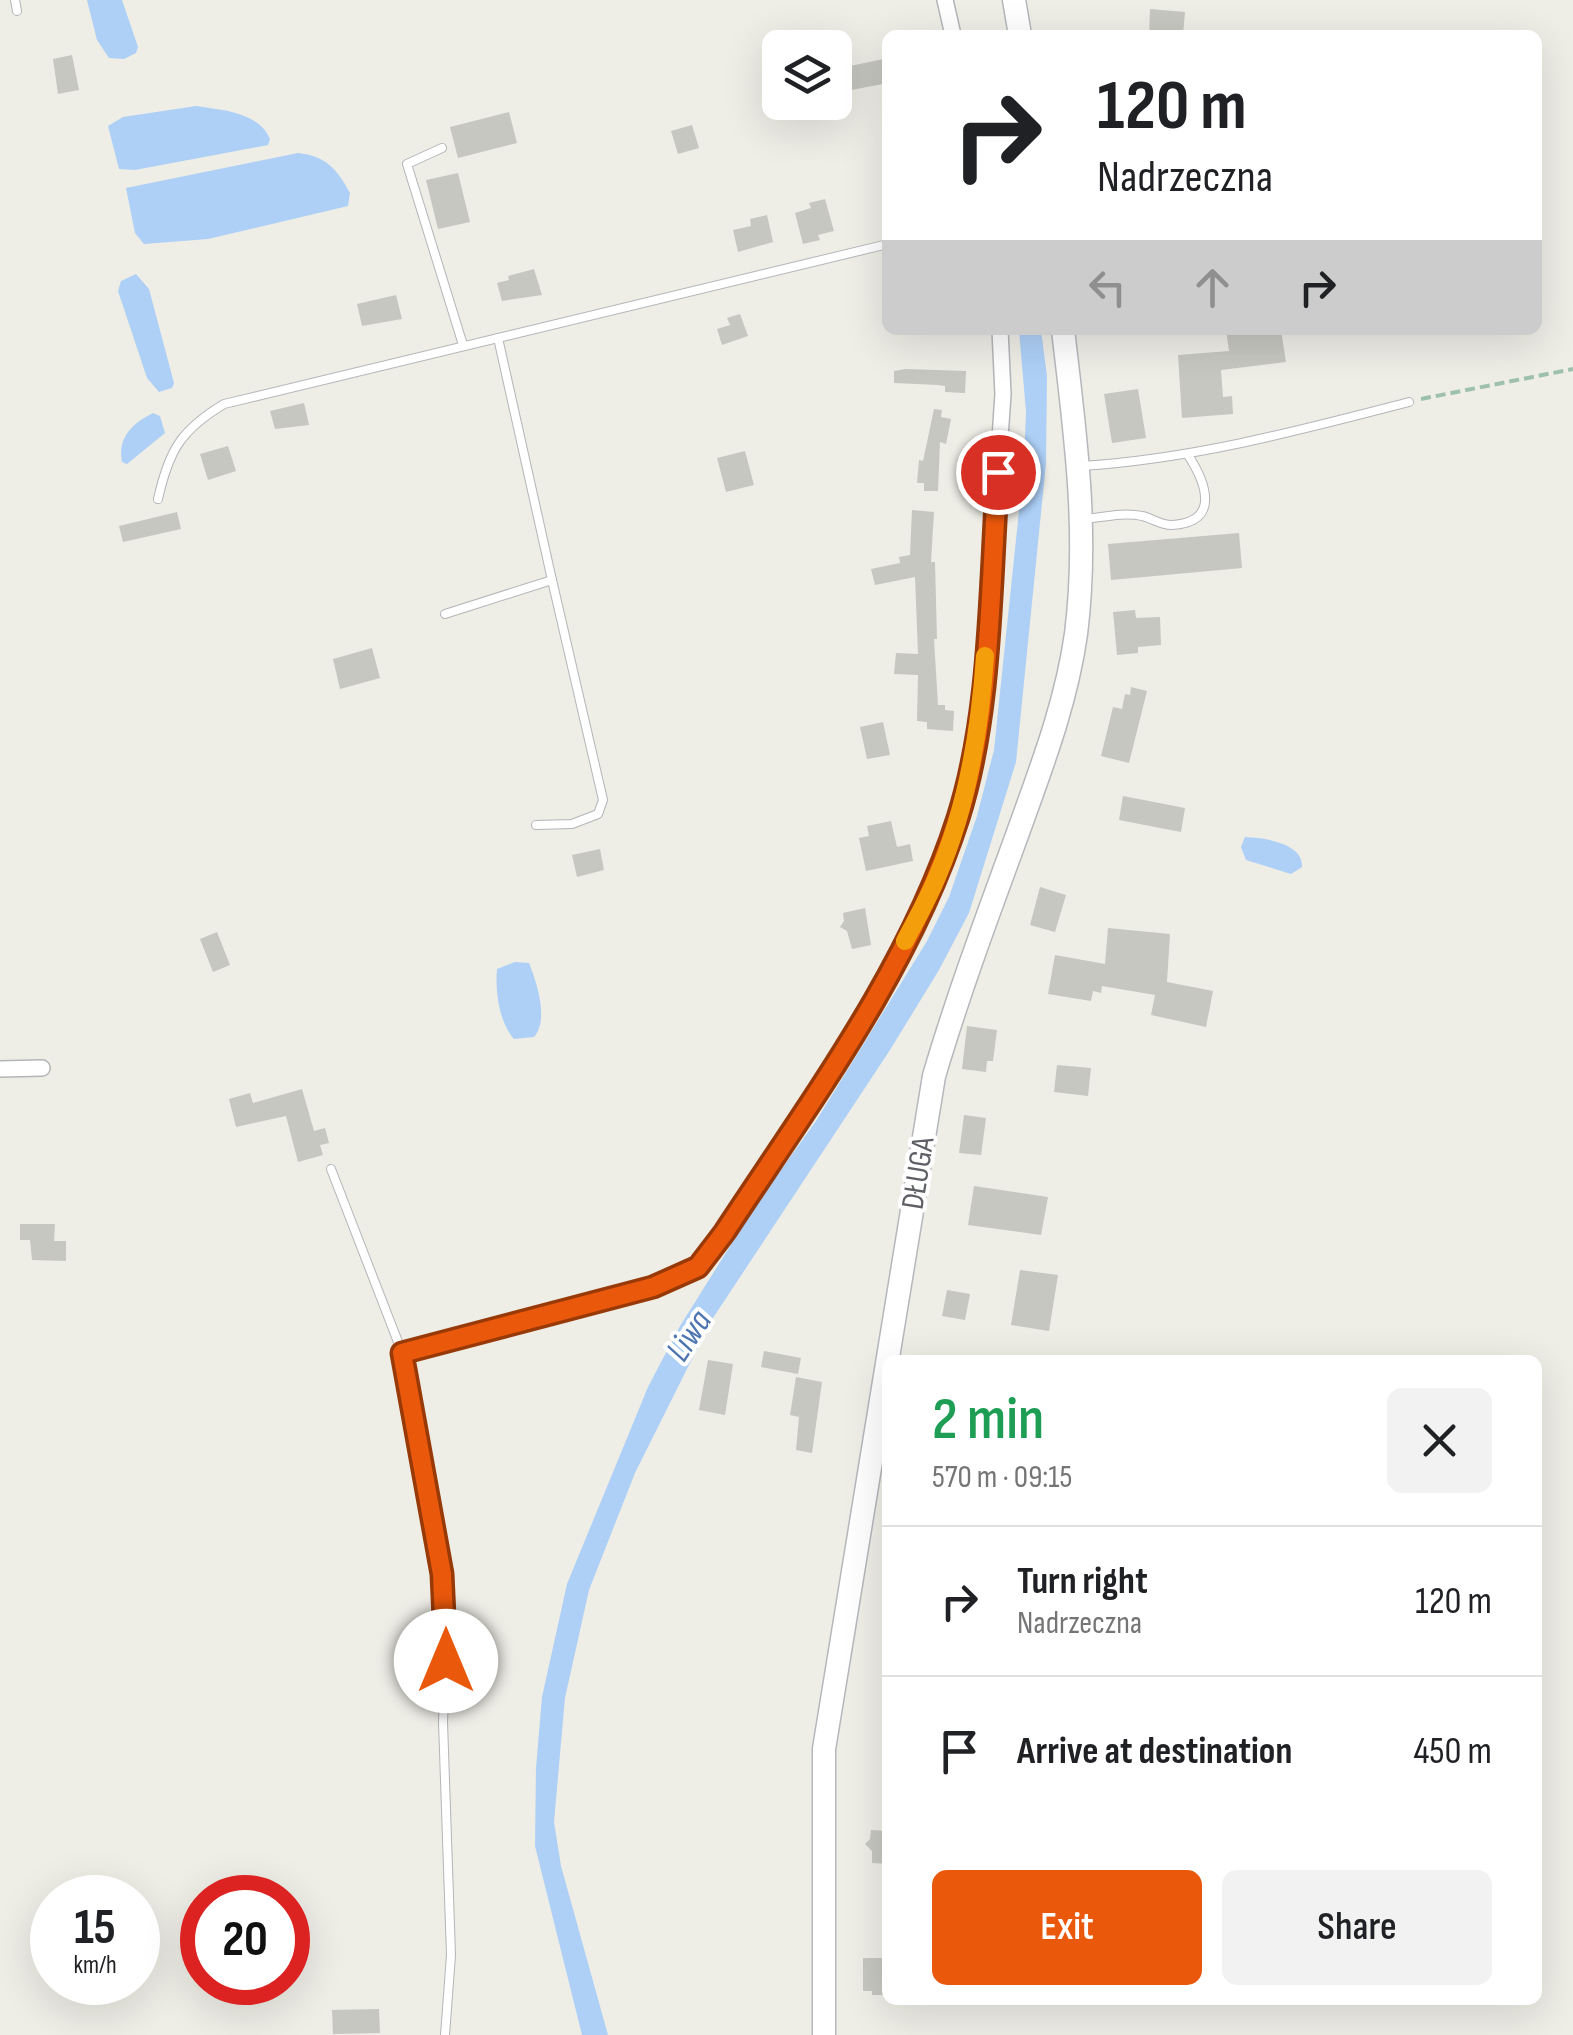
<!DOCTYPE html>
<html lang="en">
<head>
<meta charset="utf-8">
<style>
  :root { --surface:#fff; --page:#f2f2f2; --text:#202124; --muted:#757577; --line:#e0e0e0; --accent:#ea580c }
  body { margin:0; font-family:"Sofia Sans Condensed",sans-serif; background:var(--page); color:var(--text); height:100vh; display:flex; flex-direction:column; font-size:38px; white-space:nowrap }
  * { box-sizing:border-box; margin:0 }
  p { font-size:32px; color:var(--muted) }
  .icon { flex:none; width:55px; height:55px; fill:none; stroke:currentColor; stroke-width:2; stroke-linecap:round; stroke-linejoin:round }
  .map { position:relative; flex:1; overflow:hidden }
  .details { position:absolute; left:882px; top:1355px; width:660px; height:650px; display:flex; flex-direction:column; background:var(--surface); border-radius:15px; box-shadow:0 10px 40px #0002 }
  .details>* { flex:none }
  .guide { position:absolute; left:882px; top:30px; width:660px; height:305px; border-radius:15px; box-shadow:0 10px 40px #0002; background:#fff; color:var(--text); overflow:hidden }
  .buttons { position:absolute; left:762px; top:30px; display:grid; gap:20px }
  .buttons a { display:grid; place-items:center; width:90px; height:90px; border-radius:15px; background:var(--surface); box-shadow:0 10px 40px #0002; font-size:50px }
  .speed { position:absolute; left:30px; top:1875px; display:flex; gap:20px; font-size:50px; font-weight:700; text-align:center }
  .speed>* { display:grid; place-content:center; width:130px; height:130px; border-radius:50%; background:var(--surface); box-shadow:0 10px 40px #0002; line-height:1 }
  .speed small { font-size:25px; font-weight:400 }
  .speed .limit { border:15px solid #d22; background:#fff; color:#111 }
  .pin { position:absolute; display:grid; place-items:center; width:85px; height:85px; color:#fff; margin:-42px; border:5px solid #fff; border-radius:50%; box-shadow:0 2px 10px #0007 }
  .me { position:absolute; width:110px; margin:-55px; rotate:0deg; stroke-linejoin:round; filter:drop-shadow(0 0 8px #0008) }
  .turn { display:flex; align-items:center; gap:35px; height:210px; padding:0 50px; font-size:45px }
  .turn .icon { width:130px; height:130px; stroke-width:2.5 }
  .turn b { display:block; font-size:70px; line-height:85px }
  .lanes { display:flex; align-items:center; height:95px; padding:0 50px; background:#0003; justify-content:center; gap:50px; direction:ltr }
  .lanes .off { opacity:.35 }
  .round { display:grid; place-items:center; flex:none; width:105px; height:105px; border-radius:15px; background:var(--page) }
  .overview { display:flex; align-items:center; justify-content:space-between; height:170px; padding:0 50px }
  h1 { font-size:60px; font-weight:600; line-height:75px; color:#1e9e55 }
  .primary-button { display:flex; gap:20px; margin-top:auto; padding:20px 50px }
  .primary-button a { flex:1; height:115px; border-radius:15px; background:var(--accent); color:#fff; font-size:40px; font-weight:600; line-height:115px; text-align:center }
  .primary-button a+a { background:var(--page); color:var(--text) }
  ul { padding:0; list-style:none }
  li { display:flex; align-items:center; gap:30px; height:150px; padding:0 50px; border-top:2px solid var(--line) }
  li div { flex:1 }
  li b { display:block; font-size:38px }
  li em { font-style:normal }
  .map>svg:first-child { display:block }
  .water { fill:#aed0f7 }
  .building { fill:#c7c7c1 }
  .lines { fill:none; stroke-linecap:round; stroke-linejoin:round }
  .lane-casing { stroke:#b3b5b9; stroke-width:10 }
  .street-casing { stroke:#b3b5b9; stroke-width:18 }
  .secondary-casing { stroke:#b5b7bc; stroke-width:25 }
  .path { stroke:#9ec1ac; stroke-width:4; stroke-dasharray:10 5; stroke-linecap:butt }
  .lane { stroke:#fff; stroke-width:8 }
  .street { stroke:#fff; stroke-width:15 }
  .secondary { stroke:#fff; stroke-width:22 }
  .route-casing { stroke:#983908; stroke-width:25 }
  .route { stroke:#ea580c; stroke-width:18 }
  .slow { stroke:#f59e0b; stroke-width:18 }
  .labels { text-anchor:middle; stroke-width:8; stroke-linejoin:round; paint-order:stroke }
  .street-label { font-size:32px; fill:#5e6065; stroke:#fff }
  .water-label { font-size:35px; font-style:italic; fill:#4f75b1; stroke:#fff }
</style>
</head>
<body>
<div class="map">
<svg width="1573" height="2035" viewBox="0 0 1573 2035">
  <rect width="100%" height="100%" fill="#eeede6"/>
  <!-- water -->
  <g class="water">
    <polygon points="87,0 122,0 138,47 136,53 124,59 109,58 97,40"/>
    <path d="M196,106C222,110 259,112 270,139L268,145L135,170L119,169L108,126L123,117Z"/>
    <path d="M298,153C326,156 337,169 350,193L348,206L208,239L144,244L135,233L126,188Z"/>
    <polygon points="136,274 149,289 174,383 172,388 159,392 147,378 118,291 121,281"/>
    <polygon points="1019,330 1041,330 1047,376 1046,463 1016,762 969,913 939,970 890,1050 711,1321 635,1473 589,1590 565,1698 554,1822 561,1866 608,2035 582,2035 535,1846 536,1768 542,1697 567,1584 648,1387 680,1326 756,1205 816,1121 927,941 949,897 977,816 994,750 1024,463 1026,412"/>
    <path d="M153,413L160,416L165,433L127,464L122,462C117,437 133,423 153,413Z"/>
    <path d="M1245,837C1265,838 1303,843 1302,867L1291,874L1246,860L1241,847Z"/>
    <path d="M515,962L529,963C537,983 549,1020 534,1037L514,1039C499,1022 495,991 497,969Z"/>
  </g>
  <!-- building -->
  <g class="building">
    <polygon points="1150,9 1185,12 1183,35 1149,35"/>
    <polygon points="72,55 79,90 58,94 53,59"/>
    <polygon points="888,58 888,83 846,91 841,68"/>
    <polygon points="509,112 517,143 458,158 450,127"/>
    <polygon points="692,125 699,148 678,154 671,131"/>
    <polygon points="458,173 470,222 438,229 426,180"/>
    <polygon points="825,199 834,231 818,235 820,240 803,244 795,213 811,208 809,203"/>
    <polygon points="767,215 773,242 738,252 733,230 751,226 750,219"/>
    <polygon points="534,269 542,295 502,301 497,283 509,280 508,276"/>
    <polygon points="396,295 402,319 362,326 357,304"/>
    <polygon points="740,314 748,336 722,345 717,329 730,325 727,318"/>
    <polygon points="1226,330 1281,330 1286,362 1221,370 1223,397 1232,396 1233,414 1182,418 1178,355 1229,351"/>
    <polygon points="905,369 966,371 965,393 945,392 945,386 938,385 894,383 894,371"/>
    <polygon points="1138,389 1146,438 1112,443 1104,394"/>
    <polygon points="304,403 309,425 275,429 270,411"/>
    <polygon points="934,409 942,410 941,417 951,419 946,444 940,442 938,491 924,491 924,483 917,483 919,460 923,461"/>
    <polygon points="228,446 236,471 208,480 200,454"/>
    <polygon points="745,451 754,485 726,492 717,458"/>
    <polygon points="912,510 934,512 931,562 935,562 937,639 934,639 938,705 945,705 945,710 954,711 953,731 927,729 927,722 917,721 918,675 894,674 896,653 918,654 915,577 875,585 871,569 900,563 899,557 910,555"/>
    <polygon points="177,512 181,529 123,542 119,526"/>
    <polygon points="1239,533 1242,568 1111,580 1108,544"/>
    <polygon points="1135,610 1136,618 1160,617 1161,645 1138,647 1138,653 1117,655 1113,612"/>
    <polygon points="372,648 380,678 340,689 333,659"/>
    <polygon points="1131,687 1147,691 1129,763 1101,756 1113,707 1122,709 1125,694 1130,695"/>
    <polygon points="883,722 890,755 867,759 860,727"/>
    <polygon points="1123,796 1185,808 1181,832 1119,820"/>
    <polygon points="891,821 897,847 910,844 913,861 866,871 859,838 869,836 867,826"/>
    <polygon points="600,849 604,870 577,877 572,855"/>
    <polygon points="1040,887 1066,895 1055,932 1030,925"/>
    <polygon points="865,908 871,945 852,949 847,931 840,927 844,921 843,913"/>
    <polygon points="1108,928 1170,934 1167,982 1213,991 1206,1027 1151,1015 1155,995 1102,986 1101,993 1093,991 1091,1001 1048,994 1055,955 1105,964"/>
    <polygon points="217,932 230,965 213,972 200,939"/>
    <polygon points="967,1026 997,1030 993,1061 987,1061 986,1072 962,1069"/>
    <polygon points="1057,1065 1091,1068 1088,1096 1054,1092"/>
    <polygon points="302,1089 314,1131 325,1128 329,1143 320,1145 323,1155 298,1162 286,1116 236,1127 229,1099 250,1093 253,1103"/>
    <polygon points="964,1115 986,1118 981,1155 959,1153"/>
    <polygon points="974,1186 1048,1197 1041,1235 968,1225"/>
    <polygon points="20,1224 55,1224 54,1241 66,1241 66,1261 32,1260 30,1240 20,1240"/>
    <polygon points="1020,1270 1058,1275 1049,1331 1011,1325"/>
    <polygon points="947,1290 970,1294 965,1320 942,1316"/>
    <polygon points="764,1351 801,1358 798,1374 761,1367"/>
    <polygon points="708,1360 733,1364 725,1415 699,1410"/>
    <polygon points="796,1377 822,1382 812,1453 796,1450 799,1417 790,1415"/>
    <polygon points="871,1830 888,1831 888,1864 872,1863 872,1851 865,1844 870,1839"/>
    <polygon points="863,1958 888,1958 888,1995 872,1995 872,1991 863,1991"/>
    <polygon points="379,2009 380,2033 333,2034 332,2010"/>
  </g>
  <g class="lines">
    <!-- lane casing -->
    <g class="lane-casing">
      <g id="lane">
        <polyline points="15,0 17,11"/>
        <polyline points="442,148 407,164 463,345"/>
        <path d="M1081,466C1193,459 1301,430 1409,402"/>
        <path d="M158,499C169,450 181,430 224,404L888,244"/>
        <path d="M1086,519C1103,517 1125,512 1142,516C1152,518 1160,525 1172,525C1222,522 1205,481 1188,455"/>
        <polyline points="445,614 552,580 498,338"/>
        <polyline points="536,825 572,824 598,814 603,800 552,580"/>
        <polyline points="331,1169 405,1360 442,1574 447,1630 443,1722 451,1955 445,2035"/>
        <polyline points="402,1353 653,1287 698,1267 724,1233 884,982"/>
      </g>
    </g>
    <!-- street casing -->
    <g class="street-casing">
      <g id="street">
        <polyline points="945,0 953,35"/>
        <polyline points="884,982 937,877 959,814 982,704 1003,394 1000,330"/>
        <polyline points="0,1069 42,1068"/>
      </g>
    </g>
    <!-- secondary casing -->
    <g class="secondary-casing">
      <g id="secondary">
        <polyline points="1014,0 1020,35"/>
        <path d="M824,2035V1749L934,1076C958,995 987,917 1016,838C1040,771 1066,705 1076,634C1089,531 1075,432 1063,330"/>
      </g>
    </g>
    <!-- path -->
    <polyline class="path" points="1421,399 1573,369"/>
    <!-- lane -->
    <use href="#lane" class="lane"/>
    <!-- street -->
    <use href="#street" class="street"/>
    <!-- secondary -->
    <use href="#secondary" class="secondary"/>
  </g>
  <g class="lines">
    <!-- route casing -->
    <g class="route-casing">
      <path id="route" d="M446,1661L442,1574L402,1353L653,1287L698,1267L724,1233C810,1102 910,968 958,818C992,712 990,582 998,472"/>
    </g>
    <!-- route -->
    <use href="#route" class="route"/>
    <!-- slow -->
    <path class="slow" d="M905,941C916,920 928,899 937,877C967,808 980,730 985,656"/>
  </g>
  <g class="labels">
    <!-- street labels -->
    <g class="street-label">
      <text transform="translate(917 1173) rotate(-81)" y="11">DŁUGA</text>
    </g>
    <!-- water labels -->
    <g class="water-label">
      <text transform="translate(688 1335) rotate(-57)" y="12">Liwa</text>
    </g>
  </g>
</svg>
<div class="buttons">
<a><svg class="icon" aria-label="layers" viewBox="0 0 24 24"><path d="M12 4l9 5-9 5-9-5zM3 14l9 5 9-5"/></svg></a>
</div>
<div class="speed"><div>15<small>km/h</small></div><div class="limit">20</div></div>
<div class="pin" style="left:998px;top:472px;background:#d93025"><svg class="icon" aria-label="arrive" viewBox="0 0 24 24"><path d="M6 21V4h12l-3 4 3 4H6"/></svg></div>
<svg class="me" style="left:446px;top:1661px" viewBox="-20 -20 40 40"><circle r="19" fill="#fff"/><path d="M0-13L10 11 0 6-10 11z" fill="#ea580c"/></svg>
<div class="guide">
<div class="turn"><svg class="icon" aria-label="right" viewBox="0 0 24 24"><path d="M7 20v-9h11M14 6l5 5-5 5"/></svg><div><b>120 m</b>Nadrzeczna</div></div>
<div class="lanes"><svg class="icon off" aria-label="left" viewBox="0 0 24 24"><path d="M17 20v-9H6M10 6l-5 5 5 5"/></svg><svg class="icon off" aria-label="ahead" viewBox="0 0 24 24"><path d="M12 20V5M6 11l6-6 6 6"/></svg><svg class="icon" aria-label="right" viewBox="0 0 24 24"><path d="M7 20v-9h11M14 6l5 5-5 5"/></svg></div>
</div>
<section class="details">
<div class="overview"><div><h1>2 min</h1><p>570 m · 09:15</p></div><a class="round"><svg class="icon" aria-label="close" viewBox="0 0 24 24"><path d="M6 6l12 12M18 6L6 18"/></svg></a></div>
<ul>
<li><svg class="icon" aria-label="right" viewBox="0 0 24 24"><path d="M7 20v-9h11M14 6l5 5-5 5"/></svg><div><b>Turn right</b><p>Nadrzeczna</p></div><em>120 m</em></li>
<li><svg class="icon" aria-label="arrive" viewBox="0 0 24 24"><path d="M6 21V4h12l-3 4 3 4H6"/></svg><div><b>Arrive at destination</b></div><em>450 m</em></li>
</ul>
<div class="primary-button"><a>Exit</a><a>Share</a></div>
</section>
</div>
</body>
</html>
